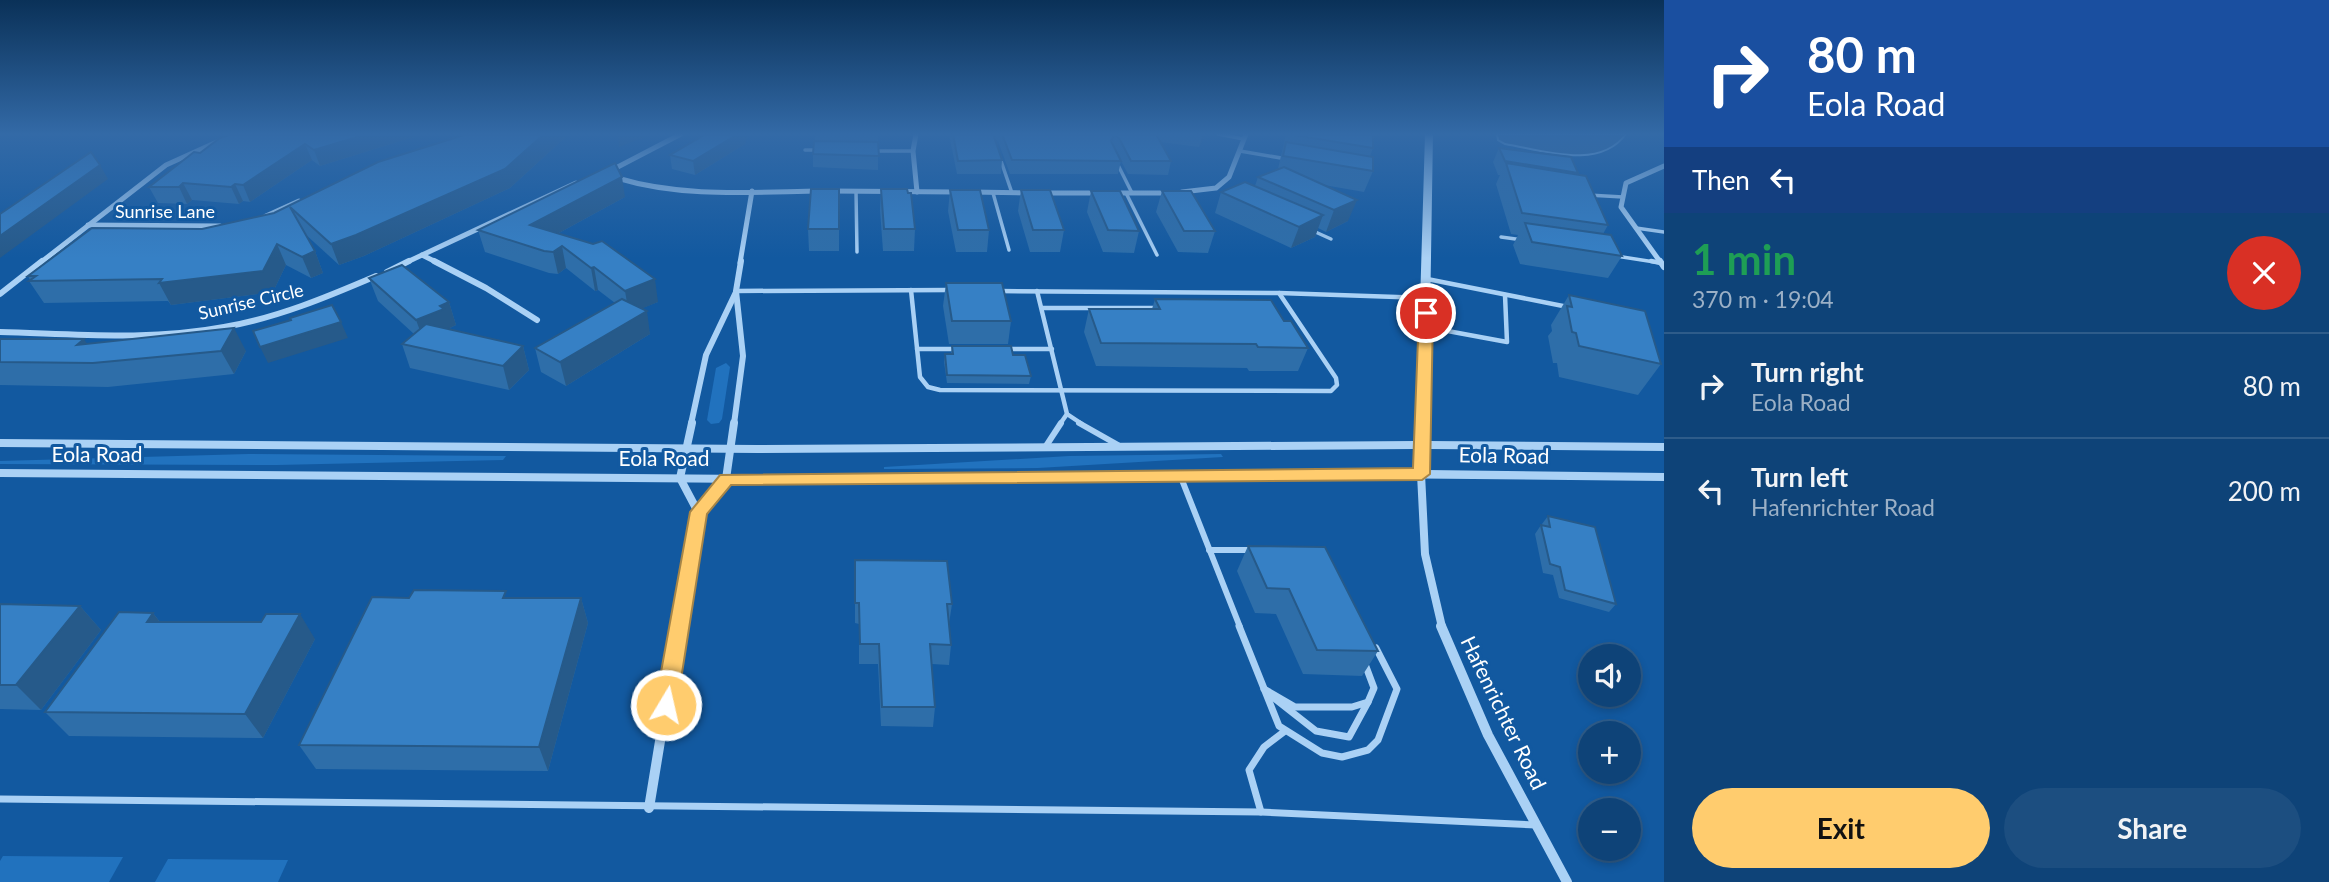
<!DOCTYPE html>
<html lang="en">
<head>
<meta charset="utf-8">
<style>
  :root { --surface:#0e4378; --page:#1c4e80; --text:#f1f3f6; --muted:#9bb0c6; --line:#2e5c8a; --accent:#ffcc6e }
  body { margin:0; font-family:Lato,sans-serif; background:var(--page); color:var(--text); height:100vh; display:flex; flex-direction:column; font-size:26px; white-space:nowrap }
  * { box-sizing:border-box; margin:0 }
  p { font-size:23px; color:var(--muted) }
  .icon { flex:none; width:38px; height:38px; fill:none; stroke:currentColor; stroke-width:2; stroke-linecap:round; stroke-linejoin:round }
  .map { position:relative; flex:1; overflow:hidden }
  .panel { display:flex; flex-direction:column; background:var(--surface); width:665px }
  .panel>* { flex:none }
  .guide { background:#1a4fa0; color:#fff; overflow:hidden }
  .fabs { position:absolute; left:1578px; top:644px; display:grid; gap:14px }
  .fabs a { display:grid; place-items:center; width:63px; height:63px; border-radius:50%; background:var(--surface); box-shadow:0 4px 10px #0003,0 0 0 2px var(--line); font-size:35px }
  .pin { position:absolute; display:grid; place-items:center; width:60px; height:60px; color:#fff; margin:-30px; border:4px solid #fff; border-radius:50%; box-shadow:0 2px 7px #0007 }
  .me { position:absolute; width:77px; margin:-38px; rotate:9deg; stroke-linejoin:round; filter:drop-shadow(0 0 5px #0008) }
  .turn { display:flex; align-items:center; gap:24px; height:147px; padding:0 28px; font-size:32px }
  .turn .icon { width:91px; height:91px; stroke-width:2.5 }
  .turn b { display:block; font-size:49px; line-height:60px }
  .then { display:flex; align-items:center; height:66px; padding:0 28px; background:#0003; gap:14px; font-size:26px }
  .round { display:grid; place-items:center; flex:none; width:74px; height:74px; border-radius:37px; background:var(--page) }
  .head { display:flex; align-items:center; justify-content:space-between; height:119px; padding:0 28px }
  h1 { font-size:42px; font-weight:700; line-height:52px; color:#1e9e55 }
  .primary-button { display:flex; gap:14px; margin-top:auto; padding:14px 28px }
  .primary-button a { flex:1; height:80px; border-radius:42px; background:var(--accent); color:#111; font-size:28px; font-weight:700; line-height:80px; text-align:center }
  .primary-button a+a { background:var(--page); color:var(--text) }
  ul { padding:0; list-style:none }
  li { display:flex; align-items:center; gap:21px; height:105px; padding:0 28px; border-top:2px solid var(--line) }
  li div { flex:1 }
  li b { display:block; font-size:26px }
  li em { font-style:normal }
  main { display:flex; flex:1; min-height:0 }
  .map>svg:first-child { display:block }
  .green { fill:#2172be }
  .water { fill:#34679a; stroke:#9dcdf8; stroke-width:2 }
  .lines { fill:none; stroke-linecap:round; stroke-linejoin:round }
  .service-far3 { stroke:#aad1f5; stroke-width:3.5 }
  .service-far2 { stroke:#aad1f5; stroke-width:4.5 }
  .service-far1 { stroke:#aad1f5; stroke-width:6 }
  .service { stroke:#aad1f5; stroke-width:7 }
  .minor-far3 { stroke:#aad1f5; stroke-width:5 }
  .minor-far2 { stroke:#aad1f5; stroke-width:6 }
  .minor-far1 { stroke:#aad1f5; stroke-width:8 }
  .minor { stroke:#aad1f5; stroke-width:10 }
  .tertiary { fill:#aad1f5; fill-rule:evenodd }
  .wall { fill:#2e6ea9 }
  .shaded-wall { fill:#265a8a }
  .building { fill:#3680c5; stroke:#265a8a; stroke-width:2 }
  .route { fill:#ffcc6e; stroke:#a68548; stroke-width:2 }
  .labels { text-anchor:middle; stroke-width:6; stroke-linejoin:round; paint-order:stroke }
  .far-street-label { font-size:18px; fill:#fff; stroke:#1259a0 }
  .street-label { font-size:21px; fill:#fff; stroke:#1259a0 }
</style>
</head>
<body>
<main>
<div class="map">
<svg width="1664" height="882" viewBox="0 0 1664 882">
  <rect width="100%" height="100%" fill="#1259a0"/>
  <!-- green -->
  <g class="green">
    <polygon points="726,363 730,367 722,419 719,423 711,424 707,420 716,368"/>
    <polygon points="248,454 506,456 503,460 277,465 0,464 0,461"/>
    <polygon points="1221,454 1223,457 1038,468 884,469 884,467 1069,456"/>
    <polygon points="3,856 123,857 109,882 0,882 0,861"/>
    <polygon points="168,859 288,860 278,882 155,882"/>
  </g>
  <!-- water -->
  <path class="water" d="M1497,134H1626C1599,171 1542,150 1505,144L1498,140Z"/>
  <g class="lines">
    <!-- service-far3 -->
    <g class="service-far3">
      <polyline points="1218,134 1244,139"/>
      <polyline points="805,150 819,150"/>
      <polyline points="874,151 913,151"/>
      <polyline points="1240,151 1287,159"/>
      <polyline points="1000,158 1012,193"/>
      <polyline points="1116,161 1132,193"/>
      <polyline points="856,191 857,252"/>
      <polyline points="993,193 1009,250"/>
      <polyline points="1126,193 1157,255"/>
      <polyline points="1588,195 1623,197"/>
      <polyline points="1636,228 1664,232"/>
      <polyline points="1311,230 1331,239"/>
      <polyline points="1501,237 1523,240"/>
      <polyline points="1616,256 1661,263"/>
    </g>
    <!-- service-far2 -->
    <g class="service-far2">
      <polyline points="1651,261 1661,263"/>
      <polyline points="1427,279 1568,307"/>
      <polyline points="911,290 920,377 928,387 940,390 1331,391 1337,385 1336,378 1279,293"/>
      <polyline points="736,291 950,290"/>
      <polyline points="998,291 1279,293 1426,298"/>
      <polyline points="1037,291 1067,414 1082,424"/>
      <polyline points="1042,308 1157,308"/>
      <polyline points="1426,327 1507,342 1505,295"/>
      <polyline points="917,349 958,349"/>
      <polyline points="1006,349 1052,349"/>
      <polyline points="1060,424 1067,414"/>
    </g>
    <!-- service-far1 -->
    <g class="service-far1">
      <polyline points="1079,423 1118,445"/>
      <polyline points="1046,446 1061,423"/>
      <polyline points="1180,475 1240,627"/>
      <polyline points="1209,550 1250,550"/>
    </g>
    <!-- service -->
    <g class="service">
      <polyline points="1239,626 1279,726 1322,753 1342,757 1368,750 1378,740 1397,689 1376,648"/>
      <polyline points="1264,689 1295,707 1352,707 1368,702 1374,688 1365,664"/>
      <polyline points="1274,698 1316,731 1349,737 1368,702"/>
      <polyline points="0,799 1261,812 1536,825"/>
      <polyline points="1261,812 1249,770 1264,747 1285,731"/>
    </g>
    <!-- minor-far3 -->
    <g class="minor-far3">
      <polyline points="916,134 913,151 917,192"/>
      <polyline points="610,171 681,134"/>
      <path d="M617,178C683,198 752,192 820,191"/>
      <polyline points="832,191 956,192"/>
      <polyline points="972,192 1030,193"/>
      <polyline points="1182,192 1216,188 1229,177 1246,134"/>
      <polyline points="1042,193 1100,193"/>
      <polyline points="1112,193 1170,193"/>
      <polyline points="266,216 299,201"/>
      <polyline points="88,225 220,226"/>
      <polyline points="422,255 438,263"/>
      <polyline points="40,263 166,165 219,141"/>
      <polyline points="405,263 576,183"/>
      <polyline points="740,263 752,191"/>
      <polyline points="1661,263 1621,207 1626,183 1664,166"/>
    </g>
    <!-- minor-far2 -->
    <g class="minor-far2">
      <polyline points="434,261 486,288 537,320"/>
      <polyline points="1660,261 1664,267"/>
      <polyline points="387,272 409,261"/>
      <polyline points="0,294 42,261"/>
      <path d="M0,332C75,334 150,341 224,327C277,318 327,297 376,276"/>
      <polyline points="691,424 706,355 736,292"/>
      <polyline points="734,424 743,356 736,291 741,261"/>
    </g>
    <!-- minor-far1 -->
    <g class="minor-far1">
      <polyline points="692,423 680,478 698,512"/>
      <polyline points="1421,474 1425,554 1442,627"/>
      <polyline points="679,627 698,512 726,479 734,423"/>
    </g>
    <!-- minor -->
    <g class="minor">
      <polyline points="1441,626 1488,735 1567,882"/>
      <polyline points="649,808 679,626"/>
    </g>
    <!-- tertiary -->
    <polygon class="tertiary" points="1425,134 1433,134 1428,441 1664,443 1664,451 1428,449 1427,470 1664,473 1664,481 1368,478 752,483 0,477 0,469 752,475 1415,470 1415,449 757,453 0,447 0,439 757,445 1416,441"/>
  </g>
  <!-- wall -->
  <g class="wall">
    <polygon points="232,134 423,134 320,166 312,160 250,202 243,201 239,204 192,200 187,204 158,203 149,187 200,153"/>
    <polygon points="467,134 569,134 510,188 364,256 339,265 304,233 315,251 323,273 311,278 286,265 273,292 171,305 168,301 44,303 29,281 30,280 28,276 202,229 274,213"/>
    <polygon points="815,134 878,134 878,170 813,167 813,154 815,141"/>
    <polygon points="949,134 1137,135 1206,134 1199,147 1160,142 1171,161 1168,175 1128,174 1121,161 1118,174 1010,174 998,141 994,138 1002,160 1001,174 957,174"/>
    <polygon points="1286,134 1366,134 1373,148 1370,156 1373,171 1364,192 1324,185 1348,221 1326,232 1318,228 1315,237 1291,248 1215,213 1221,192 1255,186 1258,177 1278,169"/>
    <polygon points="745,144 695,175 672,169 670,155"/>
    <polygon points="1499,148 1578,173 1577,174 1608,225 1603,234 1622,256 1608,278 1520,264 1513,245 1518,235 1511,234 1496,184 1500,175 1498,175 1493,162"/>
    <polygon points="839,189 839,251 809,251 808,229"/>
    <polygon points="881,189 915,229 914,251 883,251 880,210"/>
    <polygon points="950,190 989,230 987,252 956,252 948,211"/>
    <polygon points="1021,190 1064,230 1060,252 1030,252 1018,211"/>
    <polygon points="1091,191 1139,231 1134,253 1103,252 1087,212"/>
    <polygon points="1162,191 1215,231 1208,253 1178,252 1156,212"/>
    <polygon points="625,197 559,233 658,302 642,308 650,334 566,386 541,372 535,348 615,303 598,290 595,291 566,268 558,274 549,273 485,252 478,230"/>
    <polygon points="369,278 449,302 456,325 450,328 451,330 523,346 529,370 509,390 410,368 402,344 414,334 378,301"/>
    <polygon points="946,283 1011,321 1008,344 949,344 943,306"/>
    <polygon points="1569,295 1661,364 1638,395 1559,377 1557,363 1553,363 1548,336 1552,331 1551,325"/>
    <polygon points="1155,299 1284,321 1308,348 1298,371 1249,371 1247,368 1096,366 1084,332 1089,309 1152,309"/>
    <polygon points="0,339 87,344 246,351 234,374 108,387 0,385"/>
    <polygon points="952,346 1013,355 1031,376 1029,384 947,383 944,362 945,354 951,354"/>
    <polygon points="1548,516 1616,604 1609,612 1559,598 1553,575 1543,573 1535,534 1541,525 1542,526 1542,524"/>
    <polygon points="1248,546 1378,651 1362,676 1303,674 1276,614 1255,613 1237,571"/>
    <polygon points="855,560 952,604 949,624 951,645 949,665 932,664 935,707 933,727 881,726 878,664 859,664 859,624 855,623"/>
    <polygon points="409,598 581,598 588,623 548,771 316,769 299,745"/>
    <polygon points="0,604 80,606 101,630 41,710 0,709"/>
    <polygon points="153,613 160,622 315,639 263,738 69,736 45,712"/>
  </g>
  <!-- shaded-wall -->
  <g class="shaded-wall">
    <polygon points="367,134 423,134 320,166 314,150"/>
    <polygon points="544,134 569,134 510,188 364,256 339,265 331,244"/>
    <polygon points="618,134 653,134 619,147"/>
    <polygon points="738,134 748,134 745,144 695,175 693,161"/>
    <polygon points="1203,134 1206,134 1199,147"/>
    <polygon points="305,144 312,160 250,202 243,185"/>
    <polygon points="100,165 108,179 0,258 0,236"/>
    <polygon points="622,177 625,197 535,246 530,225"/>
    <polygon points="183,183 192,200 187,204 179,187"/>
    <polygon points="235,184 243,201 239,204 231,187"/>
    <polygon points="1357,200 1348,221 1326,232 1334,210"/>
    <polygon points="1323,215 1315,237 1291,248 1299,227"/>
    <polygon points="277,244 286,265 273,292 171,305 159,283"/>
    <polygon points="562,246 566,268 558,274 553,252"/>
    <polygon points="315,251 323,273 311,278 302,257"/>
    <polygon points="594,267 598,290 595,291 591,268"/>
    <polygon points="655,279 658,302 629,314 625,291"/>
    <polygon points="449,302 456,325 450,328 451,332 425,344 416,320 440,306"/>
    <polygon points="647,311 650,334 566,386 560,362"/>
    <polygon points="341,322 348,338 268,363 260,347"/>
    <polygon points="234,328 246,351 234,374 221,351"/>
    <polygon points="84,339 99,362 77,345"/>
    <polygon points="523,346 529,370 509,390 503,366"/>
    <polygon points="581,598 588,623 548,771 539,747"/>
    <polygon points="80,606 101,630 41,710 16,685"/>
    <polygon points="153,613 172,638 147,622"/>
    <polygon points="300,614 315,639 263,738 245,714"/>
  </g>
  <!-- building -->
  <g class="building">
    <polygon points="232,134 367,134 314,150 305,144 243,185 235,184 231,187 183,183 179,187 149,187 194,152 200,153 220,138"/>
    <polygon points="467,134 544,134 505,169 356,235 331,244 290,207 315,251 302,257 277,244 263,271 159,283 162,279 29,281 36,276 28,276 92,228 202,229 274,213 378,162"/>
    <polygon points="706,134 738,134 693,161 670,155"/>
    <polygon points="953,134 993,134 1002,160 958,161"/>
    <polygon points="1002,134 1156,134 1171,161 1131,161 1119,138 1114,135 1111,141 1121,161 1012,160"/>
    <polygon points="1288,134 1366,134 1373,135 1373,148"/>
    <polygon points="814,141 878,142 879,156 813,154"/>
    <polygon points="1286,142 1373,157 1373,171 1283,156"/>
    <polygon points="1499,148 1571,157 1578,173 1505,161"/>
    <polygon points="91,152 100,165 0,236 0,214"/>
    <polygon points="615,163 622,177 530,225 593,244 602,241 655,279 625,291 594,267 591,268 562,246 553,252 544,251 478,230"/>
    <polygon points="1506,163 1586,176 1608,225 1522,213"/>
    <polygon points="1284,167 1357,200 1334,210 1258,177"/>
    <polygon points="1245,182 1323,215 1299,227 1221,192"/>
    <polygon points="811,189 839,189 839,229 808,229"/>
    <polygon points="881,189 907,189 908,193 911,193 915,229 884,229"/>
    <polygon points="950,190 980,190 989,230 958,230"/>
    <polygon points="1021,190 1050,190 1064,230 1033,230"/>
    <polygon points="1091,191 1120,191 1139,231 1108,230"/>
    <polygon points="1162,191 1191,191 1215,231 1184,231"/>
    <polygon points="1525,223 1611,235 1622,256 1532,242"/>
    <polygon points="402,265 449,302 440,306 444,309 416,320 369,278"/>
    <polygon points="946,283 1002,283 1011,321 952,321"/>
    <polygon points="1569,295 1645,311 1661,364 1579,346 1576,333 1572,332 1567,306 1572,307"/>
    <polygon points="622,299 647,311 560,362 535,348"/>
    <polygon points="1155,299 1271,300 1284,321 1291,321 1308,348 1258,347 1256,344 1101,343 1089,309 1160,309"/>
    <polygon points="332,305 341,322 260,347 253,331 291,320 290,318"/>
    <polygon points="426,324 523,346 503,366 402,344"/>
    <polygon points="234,328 221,351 93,363 0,362 0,339 84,339 77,345"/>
    <polygon points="952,346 1011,346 1013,355 1025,355 1031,376 947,375 945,354 953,354"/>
    <polygon points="1548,516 1595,527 1616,604 1565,590 1560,567 1550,564 1541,525 1550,527"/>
    <polygon points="1248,546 1325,547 1378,651 1317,650 1289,589 1267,588"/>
    <polygon points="855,560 947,561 952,604 947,604 951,645 930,644 935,707 882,707 879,644 860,644 859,603 855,603"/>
    <polygon points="414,590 506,591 503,598 581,598 539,747 299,745 372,597 409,598"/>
    <polygon points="0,604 80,606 16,685 0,685"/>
    <polygon points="119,612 153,613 147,622 261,622 266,614 300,614 245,714 45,712"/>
  </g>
  <!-- sky -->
  <linearGradient id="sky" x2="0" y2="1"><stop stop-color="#0a3158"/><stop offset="0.52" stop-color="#336aa7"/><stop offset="1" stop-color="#336aa7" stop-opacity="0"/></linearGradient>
  <rect width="1664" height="258" fill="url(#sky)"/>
  <!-- route -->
  <polygon class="route" points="1426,309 1433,313 1430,474 1422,480 731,485 707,514 677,705 674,712 666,714 659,712 655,705 690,512 720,475 1413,468 1419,313"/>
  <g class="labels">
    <!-- far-street labels -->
    <g class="far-street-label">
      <text x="165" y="218">Sunrise Lane</text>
      <text transform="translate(251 302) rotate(-13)" y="6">Sunrise Circle</text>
    </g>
    <!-- street labels -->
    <g class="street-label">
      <text x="97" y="462">Eola Road</text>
      <text transform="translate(1504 456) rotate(1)" y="7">Eola Road</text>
      <text x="664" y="466">Eola Road</text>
      <text transform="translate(1503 713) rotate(64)" y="7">Hafenrichter Road</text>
    </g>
  </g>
</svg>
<div class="fabs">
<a><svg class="icon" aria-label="sound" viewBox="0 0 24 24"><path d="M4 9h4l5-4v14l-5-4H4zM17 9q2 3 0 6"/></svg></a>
<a>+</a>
<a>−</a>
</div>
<div class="pin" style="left:1426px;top:313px;background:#d93025"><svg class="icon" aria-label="arrive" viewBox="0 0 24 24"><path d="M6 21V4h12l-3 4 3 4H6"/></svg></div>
<svg class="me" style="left:666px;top:705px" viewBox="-20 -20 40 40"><circle r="17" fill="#ffcc6e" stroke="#fff" stroke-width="3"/><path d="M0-11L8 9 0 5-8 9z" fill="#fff"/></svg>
</div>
<section class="panel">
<div class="guide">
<div class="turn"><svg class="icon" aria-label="right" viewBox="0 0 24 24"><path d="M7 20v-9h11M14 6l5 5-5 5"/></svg><div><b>80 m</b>Eola Road</div></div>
<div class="then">Then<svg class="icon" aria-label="left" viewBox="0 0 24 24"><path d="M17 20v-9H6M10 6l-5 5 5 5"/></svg></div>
</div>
<div class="head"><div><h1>1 min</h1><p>370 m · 19:04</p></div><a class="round" style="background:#d93025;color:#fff"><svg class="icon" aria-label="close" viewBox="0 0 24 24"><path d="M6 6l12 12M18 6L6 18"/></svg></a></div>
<ul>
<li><svg class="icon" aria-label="right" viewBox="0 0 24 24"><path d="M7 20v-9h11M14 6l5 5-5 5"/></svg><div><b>Turn right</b><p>Eola Road</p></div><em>80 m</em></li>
<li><svg class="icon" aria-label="left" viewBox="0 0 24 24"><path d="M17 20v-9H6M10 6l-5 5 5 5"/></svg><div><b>Turn left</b><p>Hafenrichter Road</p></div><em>200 m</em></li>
</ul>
<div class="primary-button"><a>Exit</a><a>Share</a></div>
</section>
</main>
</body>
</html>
